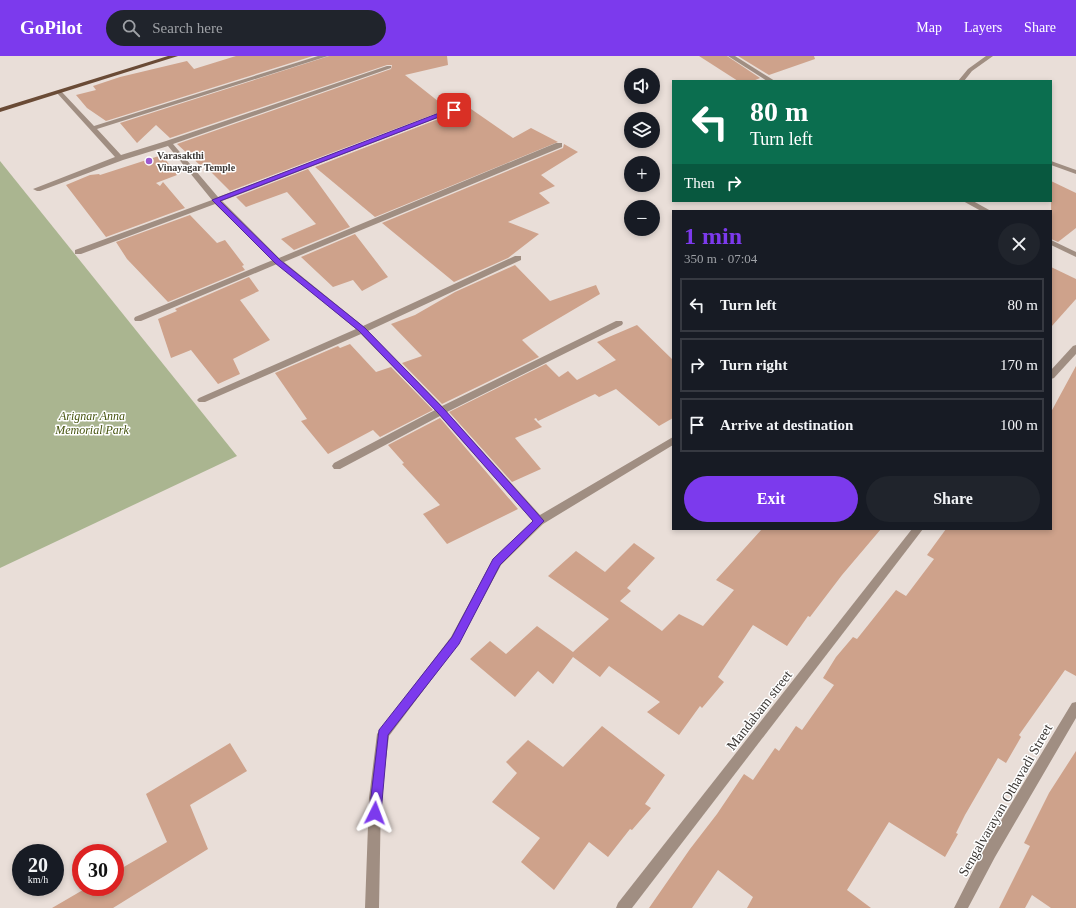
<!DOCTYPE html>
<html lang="en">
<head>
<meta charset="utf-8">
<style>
  :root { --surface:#171b24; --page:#20242c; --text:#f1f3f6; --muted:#9ea1a6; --line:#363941; --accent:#7c3aed }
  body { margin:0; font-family:"Times New Roman",serif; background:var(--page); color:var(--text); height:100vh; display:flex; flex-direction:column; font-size:15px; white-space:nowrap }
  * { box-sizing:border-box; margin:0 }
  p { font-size:13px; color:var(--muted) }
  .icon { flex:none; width:22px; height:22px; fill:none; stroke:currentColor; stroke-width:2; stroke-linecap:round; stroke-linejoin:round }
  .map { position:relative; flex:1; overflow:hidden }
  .side { position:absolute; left:672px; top:154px; width:380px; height:320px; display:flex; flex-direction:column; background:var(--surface); border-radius:0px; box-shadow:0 2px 6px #0003 }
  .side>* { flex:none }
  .hud { position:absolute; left:672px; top:24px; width:380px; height:122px; border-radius:0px; box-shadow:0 2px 6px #0003; background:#0b6e4f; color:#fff; overflow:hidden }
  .buttons { position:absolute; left:624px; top:12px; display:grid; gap:8px }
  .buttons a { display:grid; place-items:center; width:36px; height:36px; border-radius:50%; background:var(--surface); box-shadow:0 2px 6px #0003; font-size:20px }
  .speed { position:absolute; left:12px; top:788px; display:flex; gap:8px; font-size:20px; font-weight:700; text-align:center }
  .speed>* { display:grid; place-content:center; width:52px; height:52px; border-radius:50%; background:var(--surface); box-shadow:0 2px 6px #0003; line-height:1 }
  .speed small { font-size:10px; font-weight:400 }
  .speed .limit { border:6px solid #d22; background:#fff; color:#111 }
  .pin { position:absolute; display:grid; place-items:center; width:34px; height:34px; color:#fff; margin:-17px; border-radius:8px; box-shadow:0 2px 6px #0006 }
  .me { position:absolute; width:44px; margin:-22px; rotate:3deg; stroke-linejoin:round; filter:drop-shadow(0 0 3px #0008) }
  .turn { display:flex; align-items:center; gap:14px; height:84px; padding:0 12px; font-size:18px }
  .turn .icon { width:52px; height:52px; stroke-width:2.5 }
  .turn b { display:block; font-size:28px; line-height:34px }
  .then { display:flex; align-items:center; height:38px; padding:0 12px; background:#0003; gap:8px; font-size:15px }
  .round { display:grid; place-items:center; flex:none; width:42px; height:42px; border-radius:21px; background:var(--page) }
  .overview { display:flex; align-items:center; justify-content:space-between; height:68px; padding:0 12px }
  h1 { font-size:24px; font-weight:600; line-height:30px; color:var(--accent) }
  .cta { display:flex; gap:8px; margin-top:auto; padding:8px 12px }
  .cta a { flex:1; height:46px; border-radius:24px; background:var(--accent); color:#fff; font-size:16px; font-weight:600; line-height:46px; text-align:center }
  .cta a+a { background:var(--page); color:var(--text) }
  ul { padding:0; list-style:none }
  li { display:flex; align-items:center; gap:12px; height:54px; margin:0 8px 6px; padding:0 4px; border:2px solid var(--line); border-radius:0px }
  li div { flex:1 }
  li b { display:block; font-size:15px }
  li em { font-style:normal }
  header { display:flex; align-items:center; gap:24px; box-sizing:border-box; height:56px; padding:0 20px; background:var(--accent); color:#fff }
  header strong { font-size:19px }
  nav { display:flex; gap:22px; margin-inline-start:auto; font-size:14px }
  .search { width:280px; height:36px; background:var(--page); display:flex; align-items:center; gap:10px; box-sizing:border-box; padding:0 14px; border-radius:22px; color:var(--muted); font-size:15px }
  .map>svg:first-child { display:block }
  .green { fill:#aab590 }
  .building { fill:#cea28b }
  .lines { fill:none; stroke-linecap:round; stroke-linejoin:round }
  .minor { fill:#a08e82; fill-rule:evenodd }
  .major { fill:#6a4b36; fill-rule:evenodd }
  .route { fill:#7c3aed; stroke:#51269a }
  .poi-dot { fill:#9d59cf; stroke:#fff; stroke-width:1.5 }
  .labels { text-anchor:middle; stroke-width:3; stroke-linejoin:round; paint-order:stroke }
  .far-poi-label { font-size:10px; font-weight:bold; fill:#3b3734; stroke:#fff; text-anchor:start }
  .park-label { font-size:12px; font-style:italic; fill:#475510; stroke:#fff }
  .near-street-label { font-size:14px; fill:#3b3734; stroke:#fff }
</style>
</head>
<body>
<header>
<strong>GoPilot</strong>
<div class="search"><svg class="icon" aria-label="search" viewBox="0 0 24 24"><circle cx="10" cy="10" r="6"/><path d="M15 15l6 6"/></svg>Search here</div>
<nav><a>Map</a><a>Layers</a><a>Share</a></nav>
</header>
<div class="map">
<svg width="1076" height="852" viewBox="0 0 1076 852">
  <rect width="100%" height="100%" fill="#e9ded8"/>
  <!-- green -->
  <polygon class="green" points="0,105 237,400 0,512"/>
  <!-- building -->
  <g class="building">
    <polygon points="236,0 313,0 106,65 87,52 76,39 96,34 93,30 120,21 187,5 194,13"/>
    <polygon points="329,0 447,0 448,9 405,19 448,53 230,135 204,109 201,110 177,88 391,13 392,9 387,9 170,82 156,69 137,87 120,67"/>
    <polygon points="699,0 727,0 760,22 753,25 738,25"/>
    <polygon points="738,0 814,0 815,3 769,19"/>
    <polygon points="471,53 513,82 531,72 558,86 375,161 315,111 454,57 456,59"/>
    <polygon points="564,88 578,96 541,119 555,130 539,137 550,147 508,166 539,178 508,202 454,226 382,167 563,92"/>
    <polygon points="162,99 177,119 156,127 160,130 163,126 185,152 106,181 66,129 90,119 99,118 100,119"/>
    <polygon points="308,113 350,171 294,194 281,183 316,168 287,136 246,151 236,141"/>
    <polygon points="1051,125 1076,137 1076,172 1058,186 1051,183"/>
    <polygon points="190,159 217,187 225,184 244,209 242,210 245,214 168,246 127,203 116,186"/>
    <polygon points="355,178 388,221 362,235 353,224 333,231 301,201"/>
    <polygon points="515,209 550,245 596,229 600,238 522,284 539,301 442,348 402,307 422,300 391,268 415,259 455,236"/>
    <polygon points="1051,211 1076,223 1076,243 1051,271"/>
    <polygon points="249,221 259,235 240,244 270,284 233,303 240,318 218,328 191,294 171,302 158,263 177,255 175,253"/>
    <polygon points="637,269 673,304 673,362 659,370 616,333 599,341 595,338 538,365 536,362 534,363 542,371 515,382 541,413 512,426 449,356 546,308 559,321 568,315 577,324 616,304 597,286"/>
    <polygon points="350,288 376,316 391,311 433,354 380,381 373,374 328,398 301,365 307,363 275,317 338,290 340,292"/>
    <polygon points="1076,310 1076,620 1065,614 1019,679 1021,681 1006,707 998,702 965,759 956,777 958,778 945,801 889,766 847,834 871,852 747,852 753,841 718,814 692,852 649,852 690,793 717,758 744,718 753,724 775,692 779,695 796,670 802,674 834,629 823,622 836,601 853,581 857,583 896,534 906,540 934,503 927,499 946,473 1051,473 1051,356"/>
    <polygon points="440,362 518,453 447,488 423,458 440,449 402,408 404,407 388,389"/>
    <polygon points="762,473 881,473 842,519 810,561 808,560 787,590 753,569 718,621 724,626 702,652 700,650 679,679 647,656 660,646 609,610 600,621 573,601 553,628 538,615 515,641 470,603 490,585 506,598 537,570 573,596 609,563 548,520 576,495 605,516 634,487 655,502 627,532 631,535 620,545 662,575 679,558 703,570 734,534 716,524"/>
    <polygon points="602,670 665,719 645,748 651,752 632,774 630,773 608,801 589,786 554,834 521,806 540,782 492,746 517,717 506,706 528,684 563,711"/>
    <polygon points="230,687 247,715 190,749 208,793 113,852 52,852 88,831 115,831 115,816 167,786 146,738"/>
    <polygon points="1076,695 1076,852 1051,852 1032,839 1025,852 999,852 1030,790 1024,787 1049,737"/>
  </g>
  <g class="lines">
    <!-- minor -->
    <g class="minor">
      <polygon points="318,0 328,0 97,73 121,99 166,85 387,10 391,10 391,12 173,88 218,141 467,47 471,47 471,49 222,145 279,202 556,87 562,87 562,91 284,206 363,270 515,200 521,200 521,204 368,275 442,350 616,265 622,265 623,267 622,269 447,356 540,459 673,381 673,389 543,468 501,509 459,587 389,680 381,742 379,852 365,852 369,742 377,678 451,581 493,503 533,465 440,360 340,413 334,413 332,410 334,407 435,354 361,278 205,346 199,346 197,344 199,342 356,273 277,208 141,265 135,265 134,263 135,261 273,204 215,148 81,198 75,198 75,194 212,144 168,90 123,104 40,135 37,135 33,133 115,101 57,37 57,35 61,35 94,70"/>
      <polygon points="728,0 735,0 775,25 767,25"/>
      <polygon points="986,0 993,0 972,15 964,25 958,25 968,13"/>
      <polygon points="1051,105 1076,114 1076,118 1051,109"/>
      <polygon points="963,145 973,145 991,155 981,155"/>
      <polygon points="1051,184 1076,196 1076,201 1051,189"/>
      <polygon points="1076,289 1076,298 1054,322 1051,323 1051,314 1073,290"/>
      <polygon points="912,473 923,473 632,852 616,852 618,847"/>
      <polygon points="1076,646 1076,662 995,801 968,852 954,852 985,791 1072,647"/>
    </g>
    <!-- major -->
    <polygon class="major" points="168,0 178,0 0,56 0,52"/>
  </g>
  <!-- route -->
  <polygon class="route" points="452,52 457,54 220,145 280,204 365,272 444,353 544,465 500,509 459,588 388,679 381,757 379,761 375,763 371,761 369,757 379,674 452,581 493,503 533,465 438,357 359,275 275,207 212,144"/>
  <!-- markers -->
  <circle class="poi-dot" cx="149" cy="105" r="4"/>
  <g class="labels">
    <!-- far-poi labels -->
    <g class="far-poi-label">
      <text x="157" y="103">Varasakthi<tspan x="157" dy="12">Vinayagar Temple</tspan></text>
    </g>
    <!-- park labels -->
    <g class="park-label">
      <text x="92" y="364">Arignar Anna<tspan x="92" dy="14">Memorial Park</tspan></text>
    </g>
    <!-- near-street labels -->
    <g class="near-street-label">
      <text transform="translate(759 654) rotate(-52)" y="5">Mandabam street</text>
      <text transform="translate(1005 744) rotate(-60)" y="5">Sengalvarayan Othavadi Street</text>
    </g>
  </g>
</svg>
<div class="buttons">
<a><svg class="icon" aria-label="sound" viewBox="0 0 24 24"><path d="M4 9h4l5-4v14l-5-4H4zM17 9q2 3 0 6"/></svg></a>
<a><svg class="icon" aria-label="layers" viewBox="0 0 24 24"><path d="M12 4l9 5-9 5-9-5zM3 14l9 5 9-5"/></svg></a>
<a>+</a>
<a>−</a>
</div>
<div class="speed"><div>20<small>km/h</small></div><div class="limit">30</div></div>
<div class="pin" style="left:454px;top:54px;background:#d93025"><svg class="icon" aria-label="arrive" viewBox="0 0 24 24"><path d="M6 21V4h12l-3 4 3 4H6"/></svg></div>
<svg class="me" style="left:375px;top:757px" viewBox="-20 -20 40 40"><path d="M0-17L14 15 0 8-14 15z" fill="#7c3aed" stroke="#fff" stroke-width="4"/></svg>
<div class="hud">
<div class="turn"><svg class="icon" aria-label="left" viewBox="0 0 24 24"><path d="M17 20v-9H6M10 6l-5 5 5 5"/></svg><div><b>80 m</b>Turn left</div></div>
<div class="then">Then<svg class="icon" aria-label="right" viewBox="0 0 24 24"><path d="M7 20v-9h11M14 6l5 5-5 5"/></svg></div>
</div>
<section class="side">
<div class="overview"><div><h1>1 min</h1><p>350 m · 07:04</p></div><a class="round"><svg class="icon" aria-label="close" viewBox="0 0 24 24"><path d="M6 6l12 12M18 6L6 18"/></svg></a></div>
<ul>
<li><svg class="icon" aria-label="left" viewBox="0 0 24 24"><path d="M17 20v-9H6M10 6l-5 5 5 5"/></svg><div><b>Turn left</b></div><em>80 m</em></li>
<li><svg class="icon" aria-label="right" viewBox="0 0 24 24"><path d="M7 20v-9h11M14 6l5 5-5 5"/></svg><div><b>Turn right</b></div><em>170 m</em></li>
<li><svg class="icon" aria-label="arrive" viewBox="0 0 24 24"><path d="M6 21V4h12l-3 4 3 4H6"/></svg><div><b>Arrive at destination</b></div><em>100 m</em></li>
</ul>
<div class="cta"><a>Exit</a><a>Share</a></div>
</section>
</div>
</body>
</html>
